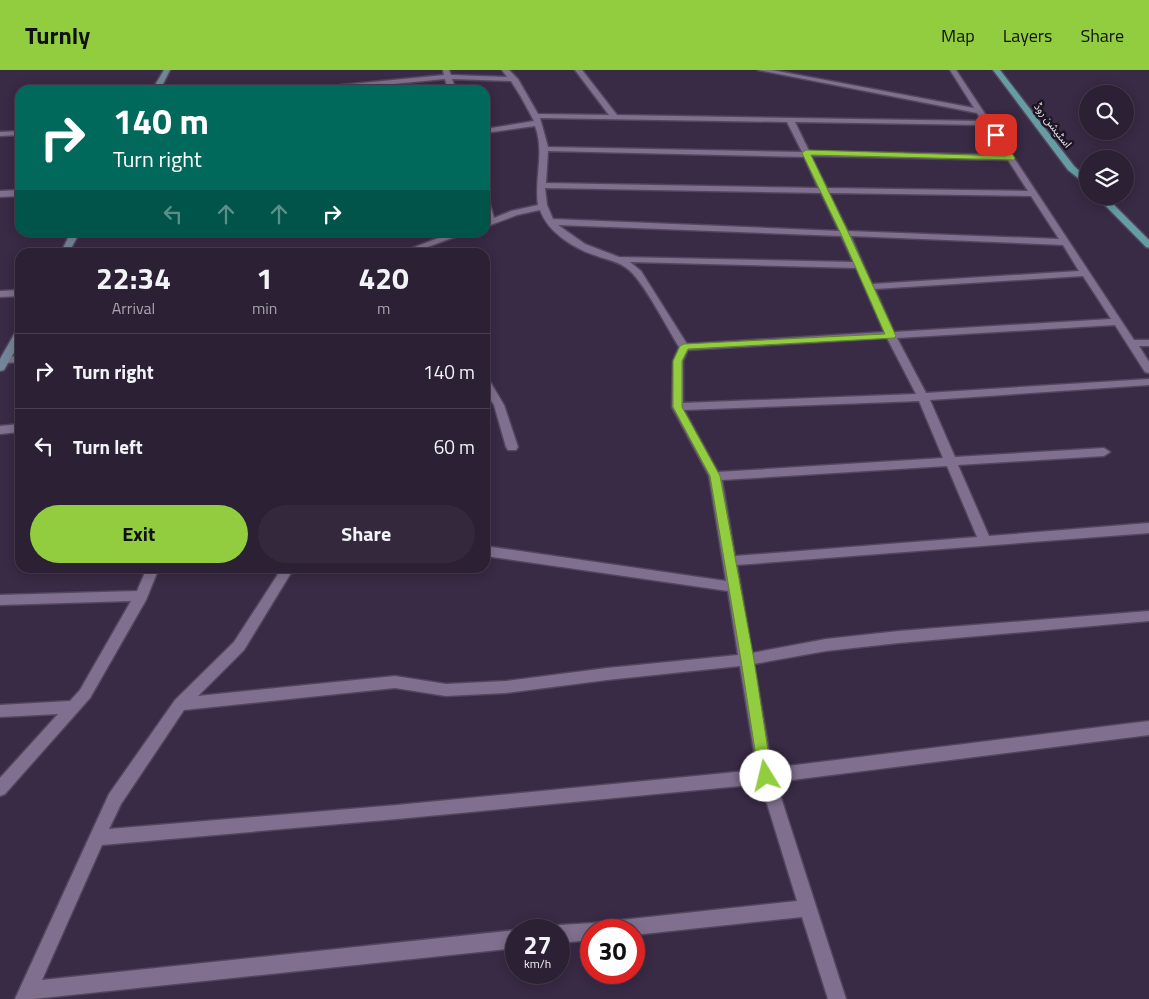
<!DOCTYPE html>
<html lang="en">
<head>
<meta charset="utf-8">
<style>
  :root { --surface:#2b2034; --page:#33283c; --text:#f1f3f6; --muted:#a6a3ac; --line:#473e4f; --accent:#92cd3f }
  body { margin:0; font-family:"Titillium Web","Noto Sans Arabic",sans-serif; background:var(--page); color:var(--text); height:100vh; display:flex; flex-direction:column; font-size:19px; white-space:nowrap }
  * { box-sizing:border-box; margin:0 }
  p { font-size:16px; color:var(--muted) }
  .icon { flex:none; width:28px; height:28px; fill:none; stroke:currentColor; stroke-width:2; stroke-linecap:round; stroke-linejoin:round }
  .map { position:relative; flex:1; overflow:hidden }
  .sheet { position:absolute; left:15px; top:178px; width:475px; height:325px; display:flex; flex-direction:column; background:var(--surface); border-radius:15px; box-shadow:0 2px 12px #0003,0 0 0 1px var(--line) }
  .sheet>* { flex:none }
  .hud { position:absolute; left:15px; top:15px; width:475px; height:152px; border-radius:15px; box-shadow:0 2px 12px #0003,0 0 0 1px var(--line); background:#00695c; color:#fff; overflow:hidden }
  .fabs { position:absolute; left:1079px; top:15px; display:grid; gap:10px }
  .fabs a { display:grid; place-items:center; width:55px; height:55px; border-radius:50%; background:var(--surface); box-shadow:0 2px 12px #0003,0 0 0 1px var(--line); font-size:25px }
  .speed { position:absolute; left:505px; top:849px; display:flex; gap:10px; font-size:25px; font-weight:700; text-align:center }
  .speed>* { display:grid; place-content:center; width:65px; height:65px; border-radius:50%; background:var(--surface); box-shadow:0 2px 12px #0003,0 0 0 1px var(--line); line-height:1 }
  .speed small { font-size:12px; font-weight:400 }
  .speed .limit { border:8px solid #d22; background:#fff; color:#111 }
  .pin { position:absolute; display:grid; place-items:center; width:42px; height:42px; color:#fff; margin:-21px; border-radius:10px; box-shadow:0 2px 8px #0006 }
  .me { position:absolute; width:55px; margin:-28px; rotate:351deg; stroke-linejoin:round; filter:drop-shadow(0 0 4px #0008) }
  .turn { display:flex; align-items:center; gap:18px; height:105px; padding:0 15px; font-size:22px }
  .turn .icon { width:65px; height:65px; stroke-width:2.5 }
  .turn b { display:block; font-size:35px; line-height:42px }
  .lanes { display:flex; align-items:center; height:48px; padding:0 15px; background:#0003; justify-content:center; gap:25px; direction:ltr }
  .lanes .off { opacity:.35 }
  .eta { display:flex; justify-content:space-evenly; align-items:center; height:85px; text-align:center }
  .eta b { font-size:30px; font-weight:700; line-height:35px }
  .cta { display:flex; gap:10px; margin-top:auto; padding:10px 15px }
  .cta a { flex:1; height:58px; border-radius:30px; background:var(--accent); color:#111; font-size:20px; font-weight:700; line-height:58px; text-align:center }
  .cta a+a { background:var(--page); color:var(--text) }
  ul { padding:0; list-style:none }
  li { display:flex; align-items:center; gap:15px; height:75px; padding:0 15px; border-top:1px solid var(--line) }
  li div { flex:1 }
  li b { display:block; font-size:19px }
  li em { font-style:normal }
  header { display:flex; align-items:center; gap:30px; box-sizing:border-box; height:70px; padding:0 25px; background:var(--accent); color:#111 }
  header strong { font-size:24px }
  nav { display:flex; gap:28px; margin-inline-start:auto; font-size:18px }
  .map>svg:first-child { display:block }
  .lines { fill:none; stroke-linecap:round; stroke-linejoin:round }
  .street-casing { stroke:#52465d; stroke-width:3 }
  .secondary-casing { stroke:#52465d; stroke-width:3 }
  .primary-casing { stroke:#52465d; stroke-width:3 }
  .street { fill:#806f8e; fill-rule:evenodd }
  .secondary { fill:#738699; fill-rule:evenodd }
  .primary { fill:#669ca4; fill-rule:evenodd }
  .route { fill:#92cd3f; stroke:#5f8529 }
  .labels { text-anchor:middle; stroke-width:5; stroke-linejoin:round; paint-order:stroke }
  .far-street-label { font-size:11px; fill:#e2d9ea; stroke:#1d1622 }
</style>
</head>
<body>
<header>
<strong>Turnly</strong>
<nav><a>Map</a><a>Layers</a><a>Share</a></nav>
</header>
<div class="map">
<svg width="1149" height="929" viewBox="0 0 1149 929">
  <rect width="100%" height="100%" fill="#392a45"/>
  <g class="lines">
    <!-- street casing -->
    <g class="street-casing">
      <g id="street">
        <path d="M443,0H449L451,5L507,7L502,0H509L518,9L538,44L609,45L575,0H582L617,45L982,51L977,43L758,0H772L974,38L950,0H956L1134,270H1149V276H1139L1149,292V303L1145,302L1115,255L897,268L926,323L1149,309V315L930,330L955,387L1104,378L1110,382L1104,386L958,395L989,466L1149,453V463L737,495L752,583L826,569L899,561L1149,541V551L899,573L826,581L754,594L772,698L1149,651V665L776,712L846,929H828L802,847L634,865V860H591V870L559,873V860H552L559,855L593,853L797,831L761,714L397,749L102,775L42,910L516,860V878L33,929H15L109,724L175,630L234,572L282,498H294L244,580L198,626L395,606L446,614L506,611L607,598L738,585L728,521L485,486V476L726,511L709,406L672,337L673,291L679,277C668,259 643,211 629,200C620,192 608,190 597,186C575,179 548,163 540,140L517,145L485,157V128L489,131L494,148L511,141L538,135C534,109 545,82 535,56L485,63V59L534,51L521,27L511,11L452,9L456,20H448L445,9L332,20L341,15L444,5ZM540,48L787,52L802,82L548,77ZM795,52L985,55L1005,85L809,81ZM548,81L804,87L818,118L546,113ZM811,86L1008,90L1028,121L827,118ZM545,118L821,123L839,161L553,149L547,135ZM829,123L1031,126L1059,169L848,161ZM558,155L841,166L853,192L619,187L585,174ZM851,166L1063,175L1079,201L872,214ZM630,192L856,198L884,262L687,274L641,201ZM1083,206L1111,249L894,262L875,219ZM887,268L916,324L683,333V291L688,280ZM919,331L943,388L718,402L684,340ZM947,396L977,467L735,486L722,410ZM740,596L757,700L397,735L109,759L121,734L184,640L395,618L446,626L506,623L607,610Z"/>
        <polygon points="20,61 20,65 0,66 0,62"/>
        <polygon points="20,120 20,126 0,127 0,121"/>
        <polygon points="454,162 468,162 414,182 402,182"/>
        <polygon points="20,220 20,226 0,227 0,221"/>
        <polygon points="20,286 20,292 5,293 0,290 5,287"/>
        <polygon points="485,309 489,310 504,335 518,377 516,380 508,380 506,377 494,335 485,321"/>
        <polygon points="20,354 20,362 0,364 0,356"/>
        <polygon points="147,498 159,498 146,530 90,628 5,724 0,726 0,708 58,644 0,647 0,635 70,631 80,620 131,531 0,535 0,525 137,521"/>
      </g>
    </g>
    <!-- secondary casing -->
    <g class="secondary-casing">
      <g id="secondary">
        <polygon points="164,0 170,0 160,20 152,20"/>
        <polygon points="71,162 80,162 69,182 61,182"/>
        <polygon points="20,260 20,272 4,300 0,301 0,289 16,261"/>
      </g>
    </g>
    <!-- primary casing -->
    <g class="primary-casing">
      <g id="primary">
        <polygon points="993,0 1000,0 1074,96 1088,109 1088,116 1068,100"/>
        <polygon points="1096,126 1105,126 1149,170 1149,178 1146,177"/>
      </g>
    </g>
    <!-- street -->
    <use href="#street" class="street"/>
    <!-- secondary -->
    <use href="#secondary" class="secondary"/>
    <!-- primary -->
    <use href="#primary" class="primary"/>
  </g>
  <!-- route -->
  <polygon class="route" points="993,63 998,63 1015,88 1014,90 811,85 849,164 896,266 894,268 688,279 682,291 682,337 720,406 754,590 772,706 770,711 766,713 761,711 759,706 741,590 710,406 673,337 673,291 680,276 684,274 885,264 841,164 802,83 806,80 1006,86 992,65"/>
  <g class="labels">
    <!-- far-street labels -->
    <g class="far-street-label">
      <text transform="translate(1053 55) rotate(52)" y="4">اسٹیشن روڈ</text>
    </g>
  </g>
</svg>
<div class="fabs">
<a><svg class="icon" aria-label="search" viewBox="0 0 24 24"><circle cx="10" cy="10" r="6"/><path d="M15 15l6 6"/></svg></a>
<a><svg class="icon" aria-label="layers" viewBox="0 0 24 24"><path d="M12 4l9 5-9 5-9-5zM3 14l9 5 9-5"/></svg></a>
</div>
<div class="speed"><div>27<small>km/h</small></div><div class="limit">30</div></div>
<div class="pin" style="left:996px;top:65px;background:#d93025"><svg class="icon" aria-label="arrive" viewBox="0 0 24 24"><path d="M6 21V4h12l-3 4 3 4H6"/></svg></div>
<svg class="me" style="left:766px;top:706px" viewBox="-20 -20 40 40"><circle r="19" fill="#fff"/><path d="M0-13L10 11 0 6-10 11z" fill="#92cd3f"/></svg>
<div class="hud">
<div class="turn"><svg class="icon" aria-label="right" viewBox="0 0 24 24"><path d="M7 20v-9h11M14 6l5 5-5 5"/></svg><div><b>140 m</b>Turn right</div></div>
<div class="lanes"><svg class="icon off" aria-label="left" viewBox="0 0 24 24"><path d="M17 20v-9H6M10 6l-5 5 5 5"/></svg><svg class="icon off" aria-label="ahead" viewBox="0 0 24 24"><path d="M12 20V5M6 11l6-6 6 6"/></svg><svg class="icon off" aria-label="ahead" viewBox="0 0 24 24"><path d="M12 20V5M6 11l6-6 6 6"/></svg><svg class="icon" aria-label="right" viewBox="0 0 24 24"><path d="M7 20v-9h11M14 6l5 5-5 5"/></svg></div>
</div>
<section class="sheet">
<div class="eta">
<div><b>22:34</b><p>Arrival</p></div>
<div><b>1</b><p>min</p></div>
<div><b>420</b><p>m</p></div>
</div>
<ul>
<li><svg class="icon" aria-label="right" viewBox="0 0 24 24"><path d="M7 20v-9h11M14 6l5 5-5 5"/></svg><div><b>Turn right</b></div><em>140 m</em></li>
<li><svg class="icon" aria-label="left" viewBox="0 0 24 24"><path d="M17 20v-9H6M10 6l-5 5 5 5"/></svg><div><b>Turn left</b></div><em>60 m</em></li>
</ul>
<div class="cta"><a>Exit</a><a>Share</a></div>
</section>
</div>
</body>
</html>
